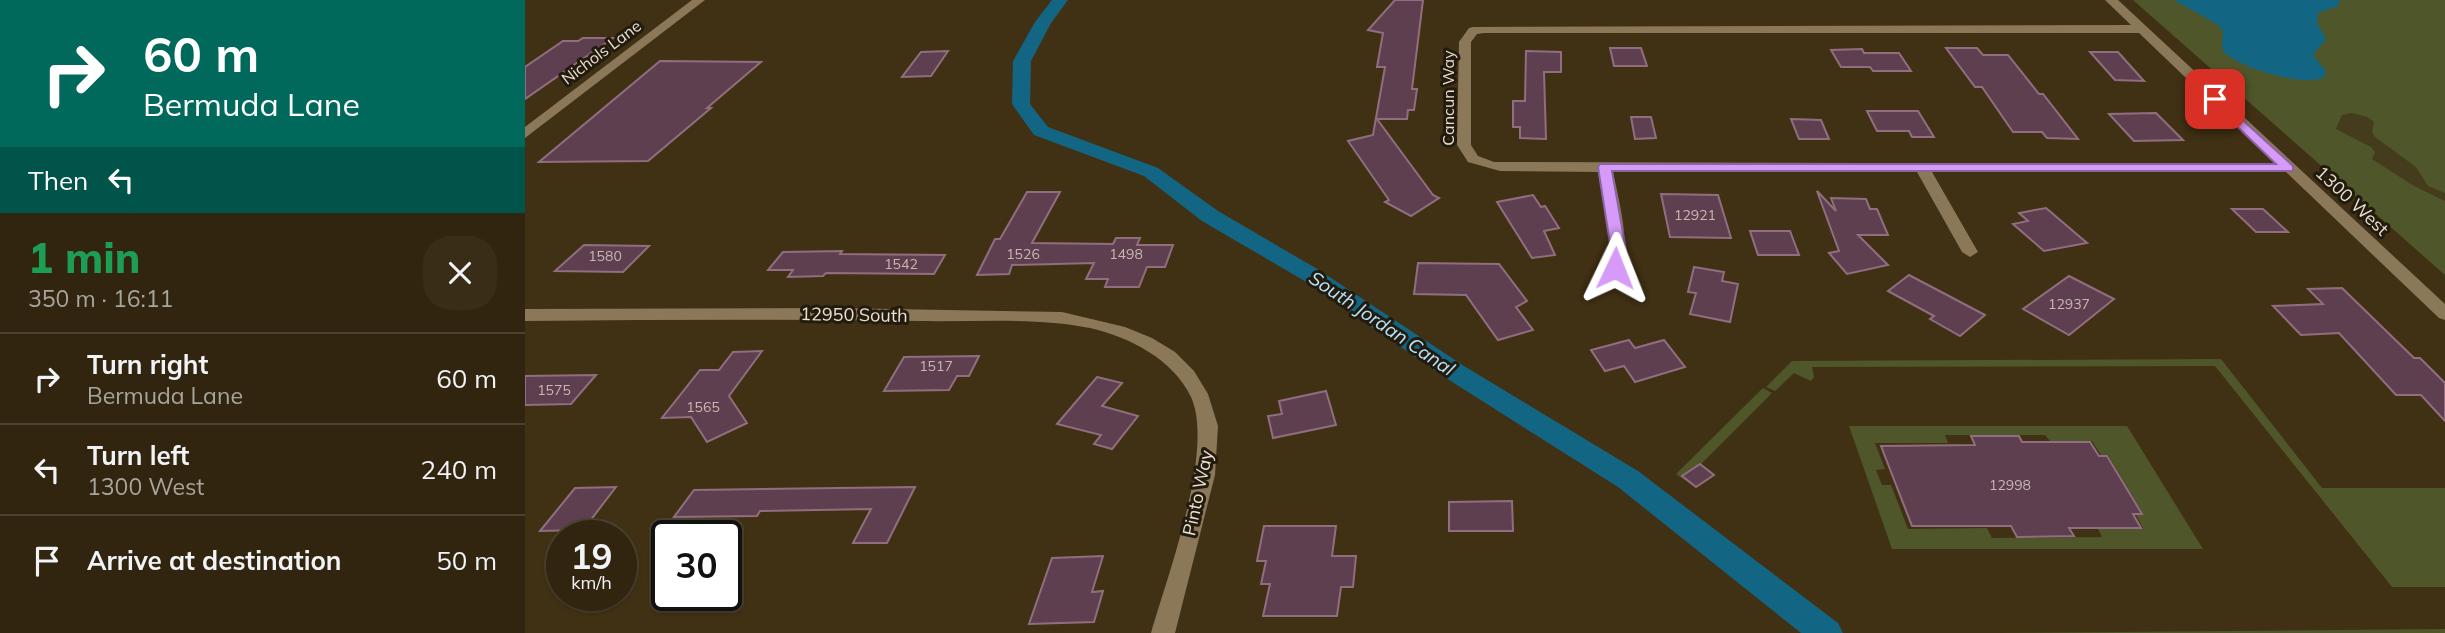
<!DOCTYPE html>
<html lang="en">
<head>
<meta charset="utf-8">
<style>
  :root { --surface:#31250f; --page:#392d18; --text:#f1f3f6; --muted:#a8a59e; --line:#4c422f }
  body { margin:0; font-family:Mulish,sans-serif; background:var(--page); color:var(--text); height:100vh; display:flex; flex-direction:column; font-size:26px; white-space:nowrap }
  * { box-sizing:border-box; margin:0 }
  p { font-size:23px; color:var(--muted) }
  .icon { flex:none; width:38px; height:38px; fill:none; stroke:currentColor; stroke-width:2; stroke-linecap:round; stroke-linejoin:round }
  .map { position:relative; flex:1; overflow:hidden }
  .drawer { display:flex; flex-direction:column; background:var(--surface); width:525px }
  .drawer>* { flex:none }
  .banner { background:#00695c; color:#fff; overflow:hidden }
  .speed { position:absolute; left:21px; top:520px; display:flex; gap:14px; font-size:35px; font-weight:700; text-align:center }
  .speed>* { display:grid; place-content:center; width:91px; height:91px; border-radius:50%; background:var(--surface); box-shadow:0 2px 5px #0004,0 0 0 2px var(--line); line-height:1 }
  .speed small { font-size:18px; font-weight:400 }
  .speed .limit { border:4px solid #111; border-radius:10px; background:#fff; color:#111 }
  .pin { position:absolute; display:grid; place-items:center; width:60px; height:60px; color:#fff; margin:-30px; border-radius:14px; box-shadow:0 4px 10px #0006 }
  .me { position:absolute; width:77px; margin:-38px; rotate:2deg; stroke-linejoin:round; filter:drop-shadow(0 0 5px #0008) }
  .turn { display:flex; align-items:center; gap:24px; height:147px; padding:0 28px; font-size:32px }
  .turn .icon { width:91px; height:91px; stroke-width:2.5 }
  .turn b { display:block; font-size:49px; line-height:60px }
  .then { display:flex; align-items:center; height:66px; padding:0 28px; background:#0003; gap:14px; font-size:26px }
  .round { display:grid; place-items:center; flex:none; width:74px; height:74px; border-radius:28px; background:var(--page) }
  .headline { display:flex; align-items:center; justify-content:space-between; height:119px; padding:0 28px }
  h1 { font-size:42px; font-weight:800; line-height:52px; color:#1e9e55 }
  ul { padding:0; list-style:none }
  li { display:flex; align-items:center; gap:21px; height:91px; padding:0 28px; border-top:2px solid var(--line) }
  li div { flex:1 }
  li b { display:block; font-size:26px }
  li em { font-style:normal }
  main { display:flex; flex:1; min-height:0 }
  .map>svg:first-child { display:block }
  .green { fill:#4f5629; fill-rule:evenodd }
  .sand { fill:#443c1c }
  .water { fill:#136584 }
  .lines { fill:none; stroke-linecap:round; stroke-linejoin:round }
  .canal { fill:#136584; fill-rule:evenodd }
  .building { fill:#5e3f4f; stroke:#906e7f; stroke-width:2 }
  .minor { fill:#8a7859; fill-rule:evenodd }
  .route { fill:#d69bf9; stroke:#8b65a2; stroke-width:2 }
  .labels { text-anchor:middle; stroke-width:6; stroke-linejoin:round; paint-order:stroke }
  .number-label { font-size:14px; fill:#c8b8b0 }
  .far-street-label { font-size:16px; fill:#ebe1d0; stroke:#221b0e }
  .street-label { font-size:18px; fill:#ebe1d0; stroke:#221b0e }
  .water-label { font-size:19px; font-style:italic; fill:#b6e3fa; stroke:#221b0e }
</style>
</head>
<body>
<main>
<section class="drawer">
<div class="banner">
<div class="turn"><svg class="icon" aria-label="right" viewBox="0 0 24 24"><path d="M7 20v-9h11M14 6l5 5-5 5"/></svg><div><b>60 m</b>Bermuda Lane</div></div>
<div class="then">Then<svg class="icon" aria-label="left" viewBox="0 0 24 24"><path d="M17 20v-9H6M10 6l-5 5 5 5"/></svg></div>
</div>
<div class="headline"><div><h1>1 min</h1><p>350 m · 16:11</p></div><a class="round"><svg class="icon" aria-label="close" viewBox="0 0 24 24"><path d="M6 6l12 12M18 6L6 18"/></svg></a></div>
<ul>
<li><svg class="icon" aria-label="right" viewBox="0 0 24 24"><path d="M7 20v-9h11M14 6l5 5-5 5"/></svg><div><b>Turn right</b><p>Bermuda Lane</p></div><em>60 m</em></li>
<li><svg class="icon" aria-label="left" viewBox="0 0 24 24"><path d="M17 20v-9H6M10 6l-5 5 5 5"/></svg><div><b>Turn left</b><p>1300 West</p></div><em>240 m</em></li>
<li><svg class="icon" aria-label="arrive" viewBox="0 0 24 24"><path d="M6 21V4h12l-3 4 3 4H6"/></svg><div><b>Arrive at destination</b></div><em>50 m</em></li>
</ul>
</section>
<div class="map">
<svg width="1920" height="633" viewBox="0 0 1920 633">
  <rect width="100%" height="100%" fill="#413114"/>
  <!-- green -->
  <g class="green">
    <polygon points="1608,0 1920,0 1920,275"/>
    <polygon points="1696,359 1797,488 1920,488 1920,587 1867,587 1690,366 1287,367 1289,377 1286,381 1269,373 1250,391 1241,387 1267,361"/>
    <polygon points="1238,388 1247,393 1160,480 1151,474"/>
    <path d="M1324,426H1602L1678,549H1367ZM1420,435H1520L1525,441H1567L1576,455H1583L1618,514L1611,515L1618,528L1573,529L1577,537L1467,538L1462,528L1383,529L1366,485H1357L1351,470L1360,469L1350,443H1423Z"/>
    <polygon points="1920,629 1920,633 1470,633"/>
  </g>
  <!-- sand -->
  <polygon class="sand" points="1827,113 1842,117 1849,122 1847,131 1850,137 1891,167 1903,186 1920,193 1920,201 1889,186 1847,159 1850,152 1846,147 1811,129 1817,115"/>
  <!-- water -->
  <path class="water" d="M1649,0H1815L1813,6L1793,13L1792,23L1801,39L1788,55L1800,70L1801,76C1782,89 1716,68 1700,53C1695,47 1698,38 1698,31L1692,24Z"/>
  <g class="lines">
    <!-- canal -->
    <polygon class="canal" points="527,0 543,0 526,23 506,61 505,104 523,127 633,168 693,211 794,270 939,366 1113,471 1313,623 1318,633 1276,633 1093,487 921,378 778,280 677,221 619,176 509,135 487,104 488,61 510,22"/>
  </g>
  <!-- building -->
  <g class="building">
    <polygon points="870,0 898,0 887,89 892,89 889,110 883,110 882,119 852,119 908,195 914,198 886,216 860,202 864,200 823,141 848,135 860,67 852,67 858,33 843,30"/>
    <polygon points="58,38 88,38 0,99 0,67 38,41 53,41"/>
    <polygon points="1085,48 1116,48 1122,66 1089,66"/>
    <polygon points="1421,48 1452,48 1458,55 1483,55 1514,94 1518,94 1553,139 1522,138 1517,132 1488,132 1457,87 1450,87"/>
    <polygon points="1337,49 1339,53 1374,53 1386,71 1348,71 1345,67 1316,67 1306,50"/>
    <polygon points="423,51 406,76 377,77 396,52"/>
    <polygon points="1001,51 1036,52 1036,72 1019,72 1021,139 995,138 995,127 988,127 988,101 1000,101"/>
    <polygon points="1565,52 1593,52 1619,81 1590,80"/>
    <polygon points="135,61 236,62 182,108 186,108 123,161 14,162"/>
    <polygon points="1342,111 1393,111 1409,137 1387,137 1384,131 1352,131"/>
    <polygon points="1631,113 1658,140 1609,141 1584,114"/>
    <polygon points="1106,117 1126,117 1131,138 1110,139"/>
    <polygon points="1266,119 1296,120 1304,139 1274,139"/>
    <polygon points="1292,191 1311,211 1306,198 1341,199 1345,209 1352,209 1363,235 1333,235 1363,265 1322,274 1304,253 1314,251"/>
    <polygon points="502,192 535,192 507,243 588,244 591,238 615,238 612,245 648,245 640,267 622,267 614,287 580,287 583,279 561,279 569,263 487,265 484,274 452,275 470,239 475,239"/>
    <polygon points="1136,194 1193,195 1206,238 1145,237"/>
    <polygon points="1008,195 1016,207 1020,206 1034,228 1019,231 1030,255 1007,258 972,202"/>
    <polygon points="1521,208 1562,243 1519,251 1488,224 1503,221 1494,213"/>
    <polygon points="1707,209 1738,209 1763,232 1731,232"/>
    <polygon points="1225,231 1265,231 1274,255 1233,255"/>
    <polygon points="59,245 124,246 98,272 30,271"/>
    <polygon points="317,251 315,254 420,255 409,274 301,273 298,276 263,277 268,270 243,270 258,252"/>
    <polygon points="893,263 974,264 1002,301 991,307 1008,330 973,340 941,295 889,294"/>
    <polygon points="1169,267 1199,272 1197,281 1213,284 1205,322 1165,314 1171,293 1163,292"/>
    <polygon points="1384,275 1460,315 1435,336 1405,319 1409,316 1363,291"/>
    <polygon points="1544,276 1589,299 1544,335 1498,309"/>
    <polygon points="1817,288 1889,358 1895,358 1920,383 1920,421 1896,395 1871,395 1814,333 1776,335 1748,306 1798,304 1783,289"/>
    <polygon points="1104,340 1110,348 1139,340 1160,367 1110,382 1099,366 1080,371 1066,350"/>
    <polygon points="237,351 204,396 222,423 182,442 166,417 137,418 175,370 194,370 208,352"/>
    <polygon points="454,356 444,376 432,376 424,390 359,391 379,357"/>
    <polygon points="71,375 46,404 0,405 0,376"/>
    <polygon points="572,377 597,383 577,406 613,416 587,449 569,444 576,435 532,424"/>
    <polygon points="801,391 811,425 748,438 743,416 757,414 754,401"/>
    <polygon points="1446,436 1494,436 1497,442 1565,442 1574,456 1582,456 1617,514 1608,514 1616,528 1544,528 1549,536 1492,537 1486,526 1387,526 1356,446 1450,445"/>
    <polygon points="1175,464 1189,475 1171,487 1157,476"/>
    <polygon points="91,487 58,530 15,531 50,488"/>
    <polygon points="390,487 362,543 328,543 346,509 235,511 232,516 149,517 169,490"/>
    <polygon points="987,501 988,531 924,531 924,502"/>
    <polygon points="739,526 811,526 807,556 831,556 828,587 816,587 812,616 738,616 745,584 736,584 741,561 732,561"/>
    <polygon points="578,556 567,592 578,591 569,622 504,624 527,558"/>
  </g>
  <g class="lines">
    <!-- minor -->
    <g class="minor">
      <polygon points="167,0 180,0 0,138 0,127"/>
      <path d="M1580,0H1593L1920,304V320L1914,318L1761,172H1407L1453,252L1445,257L1437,252L1392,172H1088C1093,199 1117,279 1077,289L1069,284L1081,267L1086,250L1073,172L975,171L943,162L932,145L934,42L944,28L948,27L1606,25ZM959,33H1614L1751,164L969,162L953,156L946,145V42L952,34Z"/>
      <path d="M308,308L537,312L600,327L627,338L650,352L669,371L683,394L693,426L690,475L650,633H626C642,577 690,450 666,397C648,359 604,337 565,328C511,317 451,322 396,321C264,319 132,320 0,321V309Z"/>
    </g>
  </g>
  <!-- route -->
  <polygon class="route" points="1690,95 1768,166 1768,171 1087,171 1101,250 1095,271 1090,272 1082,268 1086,250 1073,167 1075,164 1751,164 1686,101 1686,96"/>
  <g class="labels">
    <!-- number labels -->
    <g class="number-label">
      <text x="1170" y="220">12921</text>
      <text x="498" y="259">1526</text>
      <text x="601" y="259">1498</text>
      <text x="80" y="261">1580</text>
      <text x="376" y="269">1542</text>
      <text x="1544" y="309">12937</text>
      <text x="411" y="371">1517</text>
      <text x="29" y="395">1575</text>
      <text x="178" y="412">1565</text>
      <text x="1485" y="490">12998</text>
    </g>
    <!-- far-street labels -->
    <g class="far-street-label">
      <text transform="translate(76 52) rotate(-37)" y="6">Nichols Lane</text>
      <text transform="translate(923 98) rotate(-90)" y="6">Cancun Way</text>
    </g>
    <!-- street labels -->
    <g class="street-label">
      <text transform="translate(1827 201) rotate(43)" y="6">1300 West</text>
      <text transform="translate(329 315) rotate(1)" y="6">12950 South</text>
      <text transform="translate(673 493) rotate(-78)" y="6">Pinto Way</text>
    </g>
    <!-- water labels -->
    <g class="water-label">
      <text transform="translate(857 323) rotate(34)" y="7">South Jordan Canal</text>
    </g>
  </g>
</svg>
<div class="speed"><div>19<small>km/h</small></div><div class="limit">30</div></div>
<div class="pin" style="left:1690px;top:99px;background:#d93025"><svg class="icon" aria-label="arrive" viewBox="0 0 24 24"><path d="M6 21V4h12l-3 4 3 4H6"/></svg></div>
<svg class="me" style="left:1090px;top:268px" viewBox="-20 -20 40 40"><path d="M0-17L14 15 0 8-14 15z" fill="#d69bf9" stroke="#fff" stroke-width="4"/></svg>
</div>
</main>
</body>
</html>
